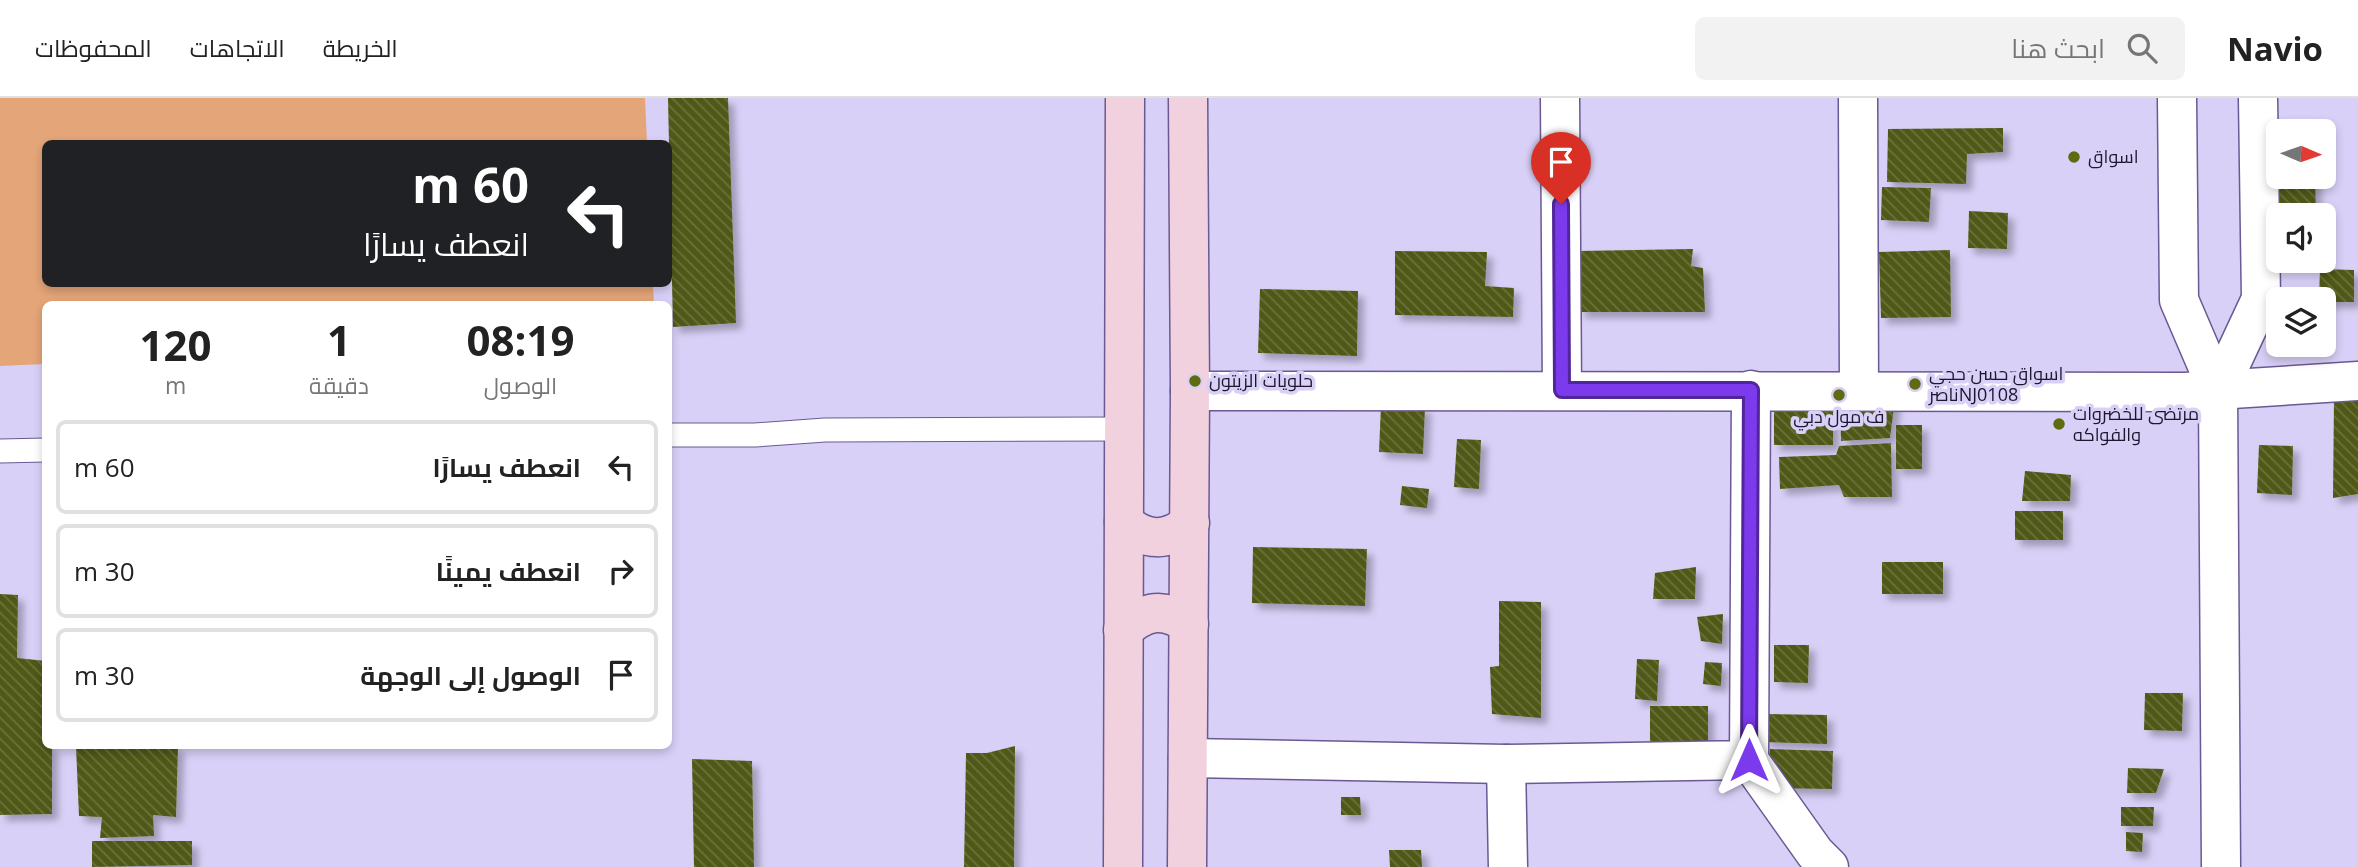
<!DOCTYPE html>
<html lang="ar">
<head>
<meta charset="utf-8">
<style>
  :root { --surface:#fff; --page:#f2f2f2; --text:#222; --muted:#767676; --line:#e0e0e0 }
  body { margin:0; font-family:"Open Sans",Cairo,sans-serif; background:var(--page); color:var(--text); direction:rtl; height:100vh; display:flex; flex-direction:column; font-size:26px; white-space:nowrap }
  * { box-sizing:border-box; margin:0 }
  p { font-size:23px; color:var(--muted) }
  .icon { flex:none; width:38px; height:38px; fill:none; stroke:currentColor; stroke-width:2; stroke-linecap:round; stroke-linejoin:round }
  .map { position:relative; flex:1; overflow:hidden; direction:ltr }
  .panel { position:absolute; left:42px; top:203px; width:630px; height:448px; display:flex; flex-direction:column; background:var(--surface); border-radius:10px; box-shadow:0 4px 10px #0003; direction:rtl }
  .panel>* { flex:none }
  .banner { position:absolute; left:42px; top:42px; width:630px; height:147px; border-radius:10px; box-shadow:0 4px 10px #0003; direction:rtl; background:#202124; color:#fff; overflow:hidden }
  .needle { width:46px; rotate:92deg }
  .controls { position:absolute; left:2266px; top:21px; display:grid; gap:14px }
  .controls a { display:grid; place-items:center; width:70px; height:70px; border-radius:10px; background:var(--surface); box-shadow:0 4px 10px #0003; font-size:35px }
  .pin { position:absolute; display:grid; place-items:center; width:60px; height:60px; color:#fff; margin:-72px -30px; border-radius:50% 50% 50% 0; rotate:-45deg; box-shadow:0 0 7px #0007 }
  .pin .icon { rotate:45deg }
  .me { position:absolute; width:77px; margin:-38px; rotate:0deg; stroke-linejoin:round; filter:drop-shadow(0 0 5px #0008) }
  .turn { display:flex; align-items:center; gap:24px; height:147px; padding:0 28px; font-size:32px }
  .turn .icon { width:91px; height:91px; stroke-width:2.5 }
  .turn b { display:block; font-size:49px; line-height:60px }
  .eta { display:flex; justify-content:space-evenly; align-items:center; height:119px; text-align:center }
  .eta b { font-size:42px; font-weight:700; line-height:49px }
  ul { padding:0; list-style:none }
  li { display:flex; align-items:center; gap:21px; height:94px; margin:0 14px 10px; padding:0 14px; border:4px solid var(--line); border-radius:10px }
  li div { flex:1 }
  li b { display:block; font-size:26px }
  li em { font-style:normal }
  header { display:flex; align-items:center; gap:42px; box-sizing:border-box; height:98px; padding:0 35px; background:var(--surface); border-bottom:2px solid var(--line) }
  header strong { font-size:33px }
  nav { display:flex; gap:38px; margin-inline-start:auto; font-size:24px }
  .search { width:490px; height:63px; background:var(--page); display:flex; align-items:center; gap:18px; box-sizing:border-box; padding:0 24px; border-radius:10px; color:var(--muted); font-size:26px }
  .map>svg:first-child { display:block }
  .pitch { fill:#e4a578 }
  .building { fill:url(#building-back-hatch); filter:url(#shadow) }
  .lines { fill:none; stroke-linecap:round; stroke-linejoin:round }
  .lane-casing { stroke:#6a5992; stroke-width:25 }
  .street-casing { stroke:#6a5992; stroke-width:41 }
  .secondary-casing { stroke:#6a5992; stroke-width:41 }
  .lane { stroke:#fff; stroke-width:23 }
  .street { stroke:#fff; stroke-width:38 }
  .secondary { stroke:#f2d1df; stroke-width:38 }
  .route-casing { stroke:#51269a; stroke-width:18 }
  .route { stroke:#7c3aed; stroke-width:12 }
  .poi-dot { fill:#606a10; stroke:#d9d0f7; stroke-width:2.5 }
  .labels { text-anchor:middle; stroke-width:7; stroke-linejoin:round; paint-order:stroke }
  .poi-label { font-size:18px; fill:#1d162d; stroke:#d9d0f7; text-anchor:start }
</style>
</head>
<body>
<header>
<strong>Navio</strong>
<div class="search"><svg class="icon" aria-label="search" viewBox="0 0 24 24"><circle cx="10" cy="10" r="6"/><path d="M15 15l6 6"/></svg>ابحث هنا</div>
<nav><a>الخريطة</a><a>الاتجاهات</a><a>المحفوظات</a></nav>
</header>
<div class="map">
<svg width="2358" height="769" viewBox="0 0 2358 769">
  <defs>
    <pattern id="building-back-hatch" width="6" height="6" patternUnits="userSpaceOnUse" patternTransform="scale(1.75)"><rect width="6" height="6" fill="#505914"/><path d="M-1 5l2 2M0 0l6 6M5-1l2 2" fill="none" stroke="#6b713f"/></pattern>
    <filter id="shadow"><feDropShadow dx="6" dy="6" stdDeviation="3.5" flood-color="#0004"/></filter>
  </defs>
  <rect width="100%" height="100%" fill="#d9d0f7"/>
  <!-- pitch -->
  <polygon class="pitch" points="0,0 645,0 647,45 46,46 46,186 653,186 654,206 46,206 45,266 0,268"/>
  <!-- building -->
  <g class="building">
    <polygon points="668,0 728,0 736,225 673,229"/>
    <polygon points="2003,30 2003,54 1967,56 1966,86 1887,84 1888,31"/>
    <polygon points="2288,79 2315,79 2316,117 2278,117 2277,80 2288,81"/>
    <polygon points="1882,89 1931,90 1929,124 1881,122"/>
    <polygon points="1969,113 2008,115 2007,151 1968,150"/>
    <polygon points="1693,151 1691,168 1703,170 1705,214 1579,214 1579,153"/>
    <polygon points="1950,152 1951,219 1881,220 1879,154"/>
    <polygon points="1395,153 1487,154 1485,188 1514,190 1513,219 1395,217"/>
    <polygon points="2320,171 2354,172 2354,204 2324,204 2324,201 2319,201"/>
    <polygon points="1260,191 1358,193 1357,258 1258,255"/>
    <polygon points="2358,298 2358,396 2333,400 2334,300"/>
    <rect x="1774" y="300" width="59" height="47"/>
    <polygon points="1840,300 1895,301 1890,340 1841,343"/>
    <polygon points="1381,307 1425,309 1423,356 1379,354"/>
    <rect x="1896" y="327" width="26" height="44"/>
    <polygon points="1457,341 1481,342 1479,391 1454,389"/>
    <polygon points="1891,345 1892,399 1844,399 1839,387 1780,391 1779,359 1836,357 1839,348"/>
    <polygon points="2259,347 2293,348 2292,397 2257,395"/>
    <polygon points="2025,373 2071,377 2070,403 2022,403"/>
    <polygon points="1402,388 1429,391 1427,410 1400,407"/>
    <rect x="2015" y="413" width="48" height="29"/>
    <polygon points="1253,449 1367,451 1365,508 1252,505"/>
    <rect x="1882" y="464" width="61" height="32"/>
    <polygon points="1696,469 1695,501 1653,501 1655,475"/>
    <polygon points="0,496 18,497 17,560 46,563 46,648 52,648 52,716 0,717"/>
    <polygon points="1499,503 1541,504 1541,620 1492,616 1490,569 1499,568"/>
    <polygon points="1723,516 1722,546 1701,543 1697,519"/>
    <polygon points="1774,547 1809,547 1808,585 1774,584"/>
    <polygon points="1637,561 1659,562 1657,603 1635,601"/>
    <polygon points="1705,564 1722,565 1721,588 1703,586"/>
    <polygon points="2145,595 2183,595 2182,633 2144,632"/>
    <polygon points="1650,608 1708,608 1708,645 1678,650 1678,644 1650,644"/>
    <polygon points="1765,616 1827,617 1827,646 1764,644"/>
    <polygon points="76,648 178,648 176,719 153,717 154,738 100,740 102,719 79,718"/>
    <polygon points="1015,648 1014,769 964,769 966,655 987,655"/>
    <polygon points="1770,651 1833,653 1832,691 1769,690"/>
    <polygon points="692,661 752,663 754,769 694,769"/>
    <polygon points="2128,670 2164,671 2156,695 2127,695"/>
    <polygon points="1341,699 1360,699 1361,717 1341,717"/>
    <polygon points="2121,709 2154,709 2153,728 2121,728"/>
    <polygon points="2126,734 2143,735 2142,754 2126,753"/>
    <polygon points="92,743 192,743 192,767 92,769"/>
    <polygon points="1389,752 1421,752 1422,769 1390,769"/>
  </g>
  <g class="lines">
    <!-- lane casing -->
    <g class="lane-casing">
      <g id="lane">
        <polyline points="668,337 755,337 825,332 1124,331"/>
        <polyline points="0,353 46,352"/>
      </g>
    </g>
    <!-- street casing -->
    <g class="street-casing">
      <g id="street">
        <polyline points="1560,0 1562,292"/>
        <polyline points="1858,0 1859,293"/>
        <polyline points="2177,0 2179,202 2218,293 2221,769"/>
        <polyline points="1190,293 2185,294 2358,283"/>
        <polyline points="2218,293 2261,201 2258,0"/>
        <polyline points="1188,660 1506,666 1749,662 1751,292"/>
        <polyline points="1749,662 1815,755 1829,769"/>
        <polyline points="1506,666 1508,769"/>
      </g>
    </g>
    <!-- secondary casing -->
    <g class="secondary-casing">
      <g id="secondary">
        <path d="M1124,424C1145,444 1168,444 1190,425"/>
        <path d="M1123,532C1146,512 1163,509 1189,526"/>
        <polyline points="1123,769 1125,0"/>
        <polyline points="1187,769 1190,293 1188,0"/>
      </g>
    </g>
    <!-- lane -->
    <use href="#lane" class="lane"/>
    <!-- street -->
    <use href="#street" class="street"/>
    <!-- secondary -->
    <use href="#secondary" class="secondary"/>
  </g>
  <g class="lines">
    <!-- route casing -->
    <g class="route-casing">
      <polyline id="route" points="1561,106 1562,292 1751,292 1749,662"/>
    </g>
    <!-- route -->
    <use href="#route" class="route"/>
  </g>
  <!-- markers -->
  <g class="poi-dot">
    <circle cx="2074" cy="59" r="7"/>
    <circle cx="1195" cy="283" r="7"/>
    <circle cx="1915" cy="286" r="7"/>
    <circle cx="1839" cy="297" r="7"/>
    <circle cx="2059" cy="326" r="7"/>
  </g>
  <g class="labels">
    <!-- poi labels -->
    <g class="poi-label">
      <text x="2088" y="65">اسواق</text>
      <text x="1929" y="282">اسواق حسن حجي<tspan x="1929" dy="21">ناصرNJ0108</tspan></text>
      <text x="1209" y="289">حلويات الزيتون</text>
      <text x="2073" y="322">مرتضى للخضروات<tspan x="2073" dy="21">والفواكه</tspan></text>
      <text x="1839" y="325" text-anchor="middle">ف مول دبي</text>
    </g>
  </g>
</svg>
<div class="controls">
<a><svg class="needle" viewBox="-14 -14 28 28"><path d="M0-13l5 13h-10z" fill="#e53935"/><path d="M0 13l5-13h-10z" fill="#767676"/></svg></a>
<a><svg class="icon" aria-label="sound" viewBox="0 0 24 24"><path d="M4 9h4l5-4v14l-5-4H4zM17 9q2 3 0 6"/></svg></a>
<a><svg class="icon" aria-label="layers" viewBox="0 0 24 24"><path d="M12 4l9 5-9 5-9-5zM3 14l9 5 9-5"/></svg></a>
</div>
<div class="pin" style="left:1561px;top:106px;background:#d93025"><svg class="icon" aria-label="arrive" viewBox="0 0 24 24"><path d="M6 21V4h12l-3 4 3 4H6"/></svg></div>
<svg class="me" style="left:1749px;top:662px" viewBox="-20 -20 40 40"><path d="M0-17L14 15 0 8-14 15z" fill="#7c3aed" stroke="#fff" stroke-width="4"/></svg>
<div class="banner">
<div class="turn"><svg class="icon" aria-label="left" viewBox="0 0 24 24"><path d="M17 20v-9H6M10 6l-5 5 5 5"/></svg><div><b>60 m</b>انعطف يسارًا</div></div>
</div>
<section class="panel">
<div class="eta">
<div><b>08:19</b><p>الوصول</p></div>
<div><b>1</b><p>دقيقة</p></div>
<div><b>120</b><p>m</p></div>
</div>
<ul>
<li><svg class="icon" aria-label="left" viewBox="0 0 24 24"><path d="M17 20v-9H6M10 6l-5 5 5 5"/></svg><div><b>انعطف يسارًا</b></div><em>60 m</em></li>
<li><svg class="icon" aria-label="right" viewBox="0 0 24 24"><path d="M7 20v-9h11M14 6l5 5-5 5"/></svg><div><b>انعطف يمينًا</b></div><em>30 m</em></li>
<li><svg class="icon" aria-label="arrive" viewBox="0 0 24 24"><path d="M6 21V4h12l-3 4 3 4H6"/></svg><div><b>الوصول إلى الوجهة</b></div><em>30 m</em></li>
</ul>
</section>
</div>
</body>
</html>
